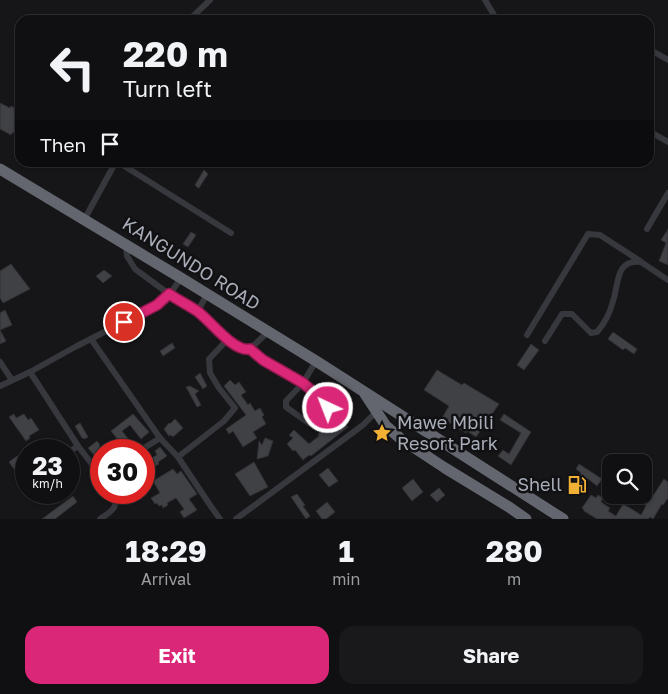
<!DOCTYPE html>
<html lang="en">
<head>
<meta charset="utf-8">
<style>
  :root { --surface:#101012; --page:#19191b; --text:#f1f3f6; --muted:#9c9d9f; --line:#303032; --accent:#db2777 }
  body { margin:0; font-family:"Golos Text",sans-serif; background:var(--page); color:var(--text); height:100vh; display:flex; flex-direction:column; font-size:19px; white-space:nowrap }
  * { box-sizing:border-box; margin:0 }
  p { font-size:16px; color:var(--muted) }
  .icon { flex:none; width:28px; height:28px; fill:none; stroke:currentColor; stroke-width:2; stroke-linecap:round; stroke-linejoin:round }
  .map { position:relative; height:519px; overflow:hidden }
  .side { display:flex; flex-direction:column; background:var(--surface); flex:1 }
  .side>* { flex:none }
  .hud { position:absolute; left:15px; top:15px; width:639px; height:152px; border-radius:15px; box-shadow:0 1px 4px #0004,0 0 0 1px var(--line); background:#101012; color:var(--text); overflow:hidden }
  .tools { position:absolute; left:602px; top:454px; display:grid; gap:10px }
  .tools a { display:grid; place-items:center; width:50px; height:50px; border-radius:10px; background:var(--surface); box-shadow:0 1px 4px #0004,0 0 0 1px var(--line); font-size:25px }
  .speed { position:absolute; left:15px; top:439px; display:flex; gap:10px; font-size:25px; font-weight:700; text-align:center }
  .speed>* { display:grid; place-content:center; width:65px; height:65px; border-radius:50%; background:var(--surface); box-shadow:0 1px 4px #0004,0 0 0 1px var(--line); line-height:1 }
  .speed small { font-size:12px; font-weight:400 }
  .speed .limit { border:8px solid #d22; background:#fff; color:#111 }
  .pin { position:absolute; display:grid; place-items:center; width:42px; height:42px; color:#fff; margin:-21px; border:2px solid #fff; border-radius:50%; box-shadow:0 1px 5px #0007 }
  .me { position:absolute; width:55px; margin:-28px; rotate:317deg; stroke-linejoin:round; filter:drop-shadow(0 0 4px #0008) }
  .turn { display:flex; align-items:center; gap:18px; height:105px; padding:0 25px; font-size:22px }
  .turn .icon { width:65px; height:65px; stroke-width:2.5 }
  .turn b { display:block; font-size:35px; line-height:42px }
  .then { display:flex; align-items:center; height:48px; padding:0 25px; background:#0003; gap:10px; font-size:19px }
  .eta { display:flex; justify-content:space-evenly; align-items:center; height:85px; text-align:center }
  .eta b { font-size:30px; font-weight:700; line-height:35px }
  .cta { display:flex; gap:10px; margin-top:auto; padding:10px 25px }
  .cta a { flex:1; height:58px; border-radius:15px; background:var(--accent); color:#fff; font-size:20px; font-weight:700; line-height:58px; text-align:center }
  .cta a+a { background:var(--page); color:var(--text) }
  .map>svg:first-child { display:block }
  .building { fill:#404145; stroke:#303034 }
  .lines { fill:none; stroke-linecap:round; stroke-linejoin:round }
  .street { stroke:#37383d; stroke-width:6 }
  .highway { stroke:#63666e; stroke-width:11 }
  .route-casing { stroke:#8e194d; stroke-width:12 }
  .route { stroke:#db2777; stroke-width:9 }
  .labels { text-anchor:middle; stroke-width:5; stroke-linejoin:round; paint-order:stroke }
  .street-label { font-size:18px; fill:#a8adb8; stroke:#111113 }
  .poi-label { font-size:18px; fill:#a8adb8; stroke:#111113; text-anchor:start }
</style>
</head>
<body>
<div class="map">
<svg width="668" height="519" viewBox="0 0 668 519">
  <rect width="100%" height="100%" fill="#161618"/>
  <!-- building -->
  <g class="building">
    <polygon points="0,103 10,108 11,106 20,111 20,135 13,132 11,135 0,129"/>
    <polygon points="204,170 208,174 199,188 198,188 195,185"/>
    <polygon points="668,229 668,265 659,261 666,243 661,240"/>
    <polygon points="191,232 196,235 188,247 183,244"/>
    <polygon points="11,264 30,289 3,303 0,298 0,271"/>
    <polygon points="104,270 112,276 103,283 96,276"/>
    <polygon points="5,310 12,325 0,330 6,341 0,344 0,313"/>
    <polygon points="613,332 637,349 634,354 625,348 623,350 608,339"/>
    <polygon points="172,343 175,348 163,356 160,351"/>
    <polygon points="531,344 539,350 524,370 517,365"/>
    <polygon points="437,370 462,385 464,383 499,404 476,437 467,431 466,433 442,418 449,406 424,390"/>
    <polygon points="200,373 207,386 203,389 195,377"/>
    <polygon points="230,380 235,385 239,382 246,392 241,395 248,405 250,403 255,411 260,408 264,415 262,417 266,424 253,432 257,438 243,447 233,431 229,434 226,429 246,415 224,386"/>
    <polygon points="190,386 199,391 195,394 201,405 197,407 186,387"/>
    <polygon points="14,414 16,418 24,414 28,420 31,418 39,430 29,436 30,438 26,441 9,417"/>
    <polygon points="133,414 149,432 141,439 130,425 122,431 136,449 126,450 111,431"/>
    <polygon points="504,414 531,432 511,465 498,456 503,450 509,454 521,433 500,420"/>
    <polygon points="341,417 348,427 311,456 309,455 303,460 295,450 293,451 287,444 293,438 289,435 294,430 309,444 319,436 318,434 324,429"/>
    <polygon points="175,419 183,428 173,437 171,435 169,436 164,429 169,423 170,424"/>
    <polygon points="80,423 88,437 84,439 83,438 82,438 75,426"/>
    <polygon points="265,438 273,441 268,456 257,459 259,441 262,445"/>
    <polygon points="97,441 100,445 99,446 101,450 94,455 88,448"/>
    <polygon points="160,447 167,456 158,462 159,464 154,467 155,469 145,474 144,471 144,462 157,455 155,451"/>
    <polygon points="17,456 20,461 19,462 22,466 19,468 25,479 22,480 9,462"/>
    <polygon points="254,462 268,487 250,496 235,474"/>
    <polygon points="579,464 602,479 597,486 587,478 577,492 571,487 581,473 576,469"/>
    <polygon points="328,468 338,481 329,487 319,475"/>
    <polygon points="173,469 177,474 181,471 197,494 189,499 197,510 184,518 180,512 184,509 176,498 167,503 168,505 163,508 162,505 159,506 157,503 155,504 151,498 160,493 153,481"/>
    <polygon points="413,479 423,492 412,501 402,488"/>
    <polygon points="664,479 668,482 668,498 663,505 662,504 653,519 650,517 648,519 597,519 584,511 584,510 582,508 591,495 596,498 598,495 603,498 601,502 610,508 608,511 616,516 623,504 630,508 641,515 646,506 642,501 646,498 649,502"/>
    <polygon points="439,488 445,495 437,502 430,495"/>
    <polygon points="297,494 305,505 303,506 310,516 306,519 291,497"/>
    <polygon points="73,496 77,502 55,519 42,519"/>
    <polygon points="327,502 335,512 326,519 322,519 316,511"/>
  </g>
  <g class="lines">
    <!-- street -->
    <g class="street">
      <polyline points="485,0 497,20"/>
      <polyline points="189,20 210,0"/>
      <polyline points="649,49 668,60"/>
      <polyline points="649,131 668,142"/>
      <polyline points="118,162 231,233"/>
      <polyline points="84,220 113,167 115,162"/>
      <polyline points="647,229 668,193"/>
      <polyline points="126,245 127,256 135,269 169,294 198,311 236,346 245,350 250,349 268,332"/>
      <polyline points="198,311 207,294"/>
      <polyline points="527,335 588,234 600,235 640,261"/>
      <polyline points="91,339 160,438 141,450"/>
      <path d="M545,341L562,314H572L591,333L597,332C605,323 610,313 613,301C619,284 615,259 641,262L668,280"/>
      <polyline points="250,349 263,360 303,383 325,403 328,408 314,424 310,424 286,407 286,401 303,383 316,361"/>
      <polyline points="0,362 12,380"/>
      <polyline points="0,386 30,372"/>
      <polyline points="160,438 178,457 210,505 220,519"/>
      <polyline points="69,452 78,446"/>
      <polyline points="178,457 224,421 235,408 219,388 210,373 209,359 228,339"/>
      <polyline points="101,476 78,446 30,372 75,347 157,305 168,297 181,278"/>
      <path d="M100,519C113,510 120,508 111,492"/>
      <polyline points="236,519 363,425 376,412"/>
    </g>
    <!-- highway -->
    <g class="highway">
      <polyline points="0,169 181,278 316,361 563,519"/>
      <polyline points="365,394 386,426 401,439 445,468 509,507 526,519"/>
    </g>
  </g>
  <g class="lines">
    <!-- route casing -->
    <g class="route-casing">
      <path id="route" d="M124,322L157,305L169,294C178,300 188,305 197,311C210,320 234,353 250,349L263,360L303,383L326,403L328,408"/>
    </g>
    <!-- route -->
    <use href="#route" class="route"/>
  </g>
  <!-- icons -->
  <defs>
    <g id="sight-bare" transform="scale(1.5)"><path d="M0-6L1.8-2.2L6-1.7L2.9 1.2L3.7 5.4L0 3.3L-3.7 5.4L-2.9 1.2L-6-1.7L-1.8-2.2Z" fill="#f2b134" stroke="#111113" stroke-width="2.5" paint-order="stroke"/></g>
    <g id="fuel-bare" transform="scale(1.5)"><path d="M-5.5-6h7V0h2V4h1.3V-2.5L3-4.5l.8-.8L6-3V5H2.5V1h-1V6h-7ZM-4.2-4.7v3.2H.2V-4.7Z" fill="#f2b134" stroke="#111113" stroke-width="2.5" paint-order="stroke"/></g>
  </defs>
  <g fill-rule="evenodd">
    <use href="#sight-bare" x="382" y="433"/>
    <use href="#fuel-bare" x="577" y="485"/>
  </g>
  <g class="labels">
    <!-- street labels -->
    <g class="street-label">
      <text transform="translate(191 264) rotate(32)" y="6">KANGUNDO ROAD</text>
    </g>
    <!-- poi labels -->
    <g class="poi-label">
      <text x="397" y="429">Mawe Mbili<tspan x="397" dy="21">Resort Park</tspan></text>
      <text x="562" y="491" text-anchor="end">Shell</text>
    </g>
  </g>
</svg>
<div class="tools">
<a><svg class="icon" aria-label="search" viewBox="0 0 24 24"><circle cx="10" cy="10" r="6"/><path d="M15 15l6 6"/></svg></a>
</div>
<div class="speed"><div>23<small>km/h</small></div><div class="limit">30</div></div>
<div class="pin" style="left:124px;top:322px;background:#d93025"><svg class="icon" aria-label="arrive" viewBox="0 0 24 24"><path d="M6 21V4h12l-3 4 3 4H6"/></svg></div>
<svg class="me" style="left:328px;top:408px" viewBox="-20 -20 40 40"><circle r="17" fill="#db2777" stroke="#fff" stroke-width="3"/><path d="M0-11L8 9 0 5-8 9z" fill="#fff"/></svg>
<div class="hud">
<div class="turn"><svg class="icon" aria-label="left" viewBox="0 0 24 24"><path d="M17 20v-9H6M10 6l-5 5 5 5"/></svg><div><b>220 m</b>Turn left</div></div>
<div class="then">Then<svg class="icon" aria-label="arrive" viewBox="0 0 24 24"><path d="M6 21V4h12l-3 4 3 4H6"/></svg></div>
</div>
</div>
<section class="side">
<div class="eta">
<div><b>18:29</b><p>Arrival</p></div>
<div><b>1</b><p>min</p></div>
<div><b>280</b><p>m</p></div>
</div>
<div class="cta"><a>Exit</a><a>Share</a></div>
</section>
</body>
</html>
